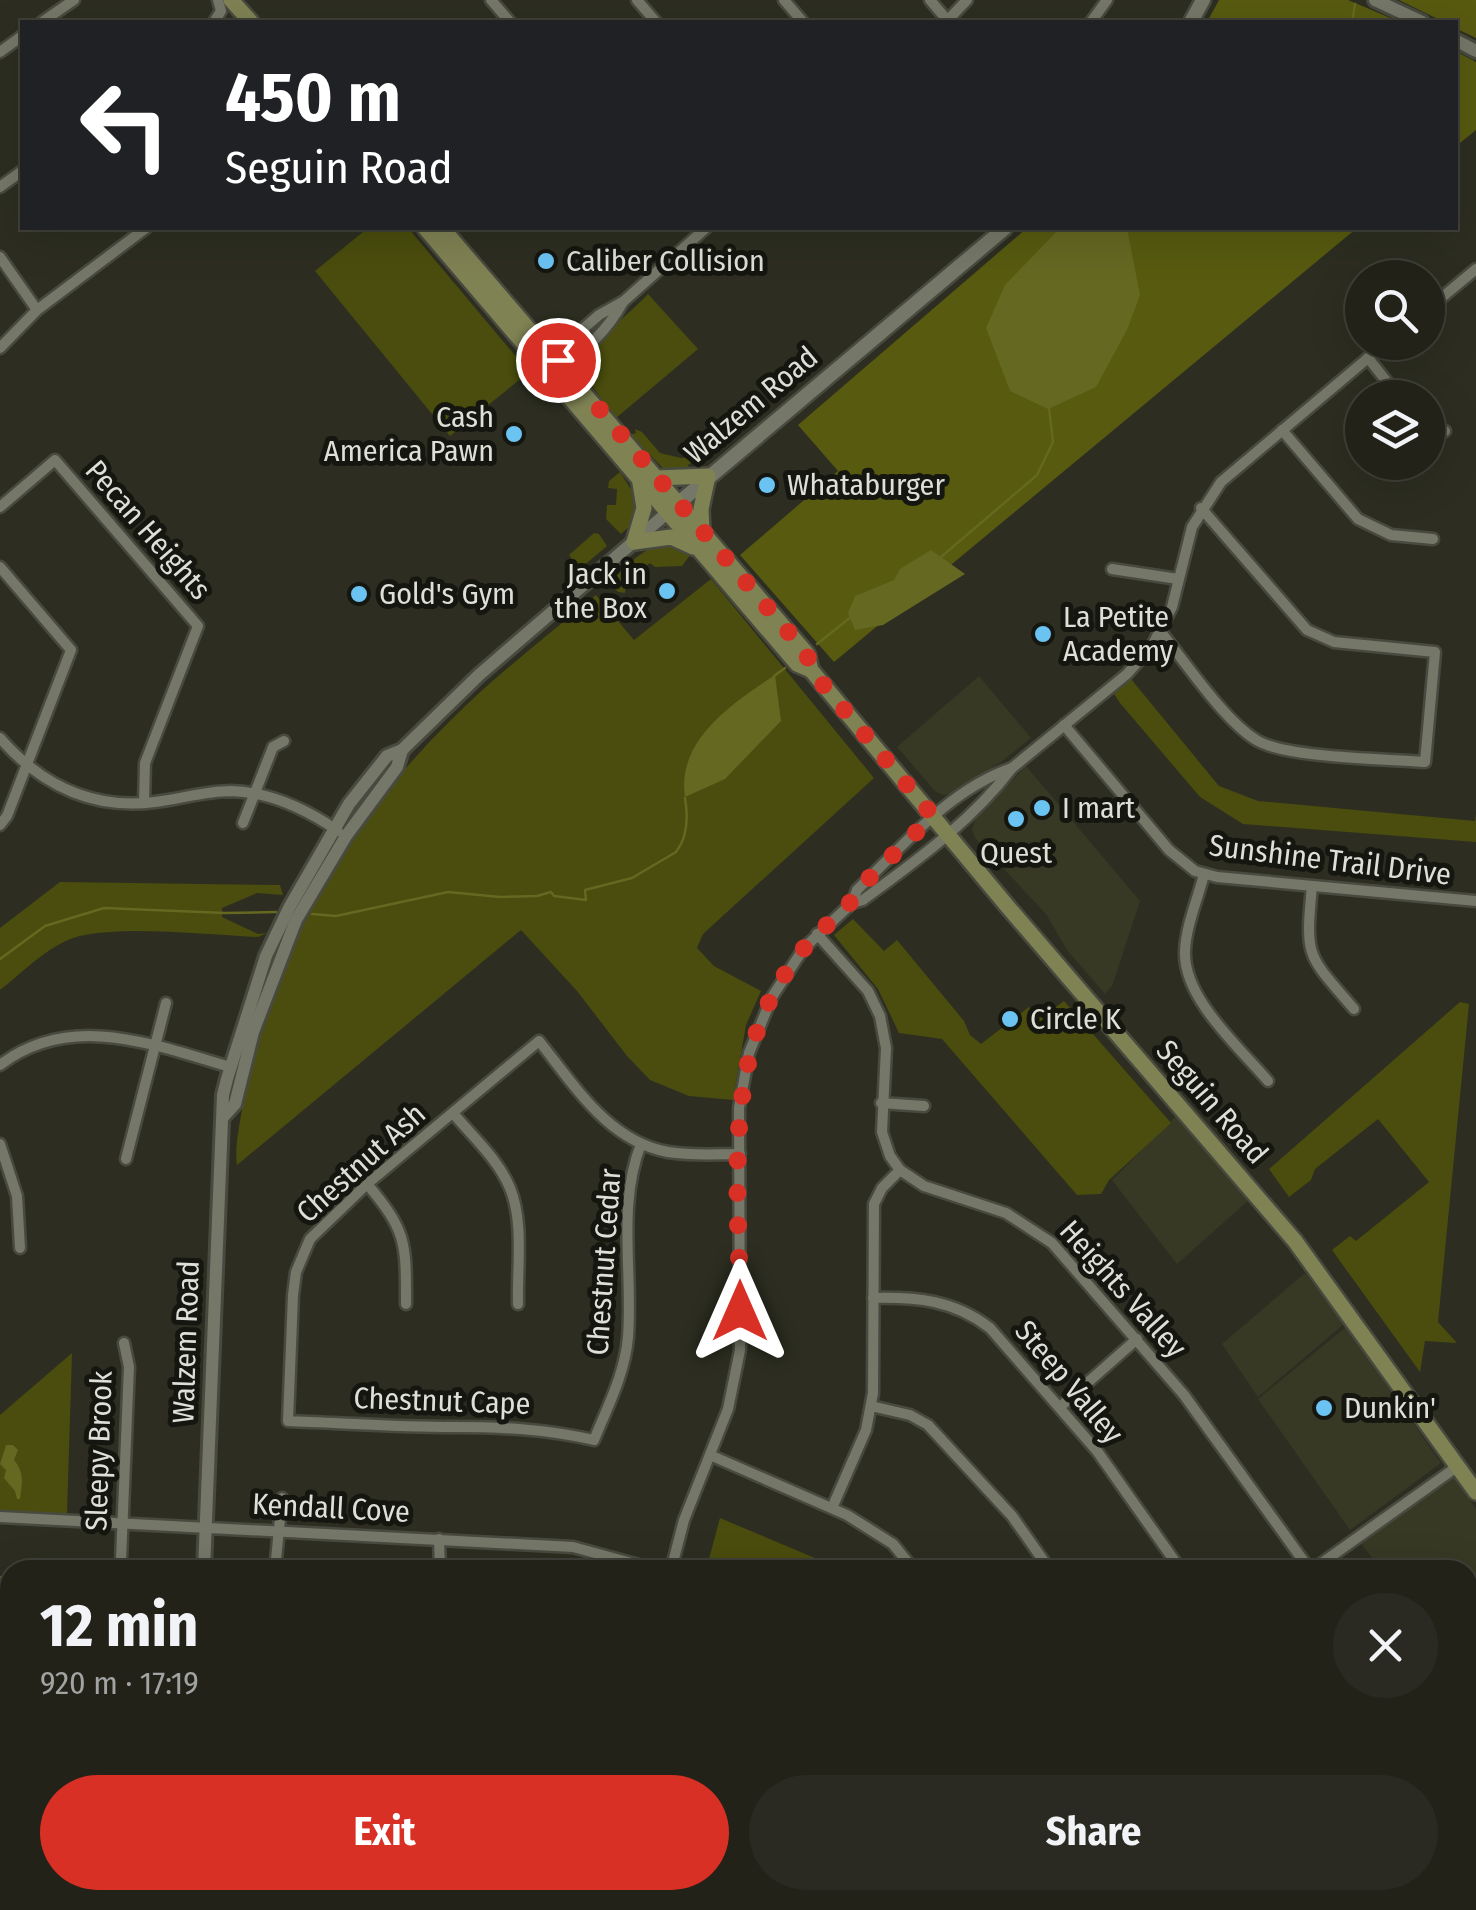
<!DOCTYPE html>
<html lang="en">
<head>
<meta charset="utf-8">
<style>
  :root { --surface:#222219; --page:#2a2a22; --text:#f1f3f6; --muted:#a2a4a2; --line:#3f3f38; --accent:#d93025 }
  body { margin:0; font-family:"Fira Sans Condensed",sans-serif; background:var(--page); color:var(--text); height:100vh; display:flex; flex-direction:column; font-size:38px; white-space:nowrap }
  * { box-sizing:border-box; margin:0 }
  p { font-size:32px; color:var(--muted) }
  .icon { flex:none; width:55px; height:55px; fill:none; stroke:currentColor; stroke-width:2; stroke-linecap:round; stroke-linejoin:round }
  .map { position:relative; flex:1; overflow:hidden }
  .details { position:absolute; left:0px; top:1560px; width:1478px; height:350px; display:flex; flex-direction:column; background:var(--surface); border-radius:30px 30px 0 0; box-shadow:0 10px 40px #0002,0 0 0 2px var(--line) }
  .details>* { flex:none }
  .top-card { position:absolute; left:20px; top:20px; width:1438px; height:210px; border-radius:0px; box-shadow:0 10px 40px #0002,0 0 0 2px var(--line); background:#202124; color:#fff; overflow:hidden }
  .tools { position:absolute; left:1345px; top:260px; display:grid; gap:20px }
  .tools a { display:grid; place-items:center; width:100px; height:100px; border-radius:50%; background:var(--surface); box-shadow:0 10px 40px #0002,0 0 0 2px var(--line); font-size:50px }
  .pin { position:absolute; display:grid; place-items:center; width:85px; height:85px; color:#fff; margin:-42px; border:5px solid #fff; border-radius:50%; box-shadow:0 2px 10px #0007 }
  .me { position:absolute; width:110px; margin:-55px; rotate:0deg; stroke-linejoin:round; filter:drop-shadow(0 0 8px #0008) }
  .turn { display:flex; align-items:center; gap:35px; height:210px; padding:0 40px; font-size:45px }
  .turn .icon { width:130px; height:130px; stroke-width:2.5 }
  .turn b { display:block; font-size:70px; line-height:85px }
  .round { display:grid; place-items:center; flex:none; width:105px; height:105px; border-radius:52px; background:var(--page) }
  .headline { display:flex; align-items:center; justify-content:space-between; height:170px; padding:0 40px }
  h1 { font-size:60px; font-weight:700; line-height:75px }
  .button { display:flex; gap:20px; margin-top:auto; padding:20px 40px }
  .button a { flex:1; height:115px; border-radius:60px; background:var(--accent); color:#fff; font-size:40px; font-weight:700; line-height:115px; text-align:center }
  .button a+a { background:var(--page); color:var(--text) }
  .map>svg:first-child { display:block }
  .built { fill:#373925 }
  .green { fill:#4a4d0d }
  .forest { fill:#575a0f }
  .water { fill:#646821 }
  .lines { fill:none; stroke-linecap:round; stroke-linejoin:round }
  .stream { stroke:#646821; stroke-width:2.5 }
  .minor-casing { stroke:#494a3f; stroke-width:15 }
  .tertiary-casing { stroke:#494a3f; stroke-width:18 }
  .secondary-casing { stroke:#494a3f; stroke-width:19 }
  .primary-casing { stroke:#494a3f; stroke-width:20 }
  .minor { stroke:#757768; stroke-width:10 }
  .tertiary { stroke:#757768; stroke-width:12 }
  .secondary { stroke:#757768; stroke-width:14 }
  .primary { stroke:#7f8253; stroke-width:15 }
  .route { stroke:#d93025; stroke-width:18; stroke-dasharray:0 32.4 }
  .poi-dot { fill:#6bc3f2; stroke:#151610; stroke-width:4 }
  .labels { text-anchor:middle; stroke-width:10; stroke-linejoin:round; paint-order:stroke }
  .poi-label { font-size:30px; fill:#dedfd6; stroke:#151610; text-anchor:start }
  .street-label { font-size:30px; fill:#dedfd6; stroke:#151610 }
</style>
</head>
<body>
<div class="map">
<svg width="1476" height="1910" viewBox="0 0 1476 1910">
  <rect width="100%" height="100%" fill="#2d2e21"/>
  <!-- built -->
  <g class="built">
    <polygon points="979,676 1031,738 1001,762 952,794 943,795 936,792 897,747"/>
    <polygon points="1026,766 1140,901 1112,986 1105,994 1067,950 1046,914 975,838 972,829 977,816"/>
    <polygon points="1176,1116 1250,1199 1177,1264 1112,1180"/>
    <polygon points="1305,1273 1344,1324 1258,1397 1222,1344"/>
    <polygon points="1346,1327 1441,1463 1350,1530 1258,1399"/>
    <polygon points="1454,1477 1476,1509 1476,1580 1468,1587 1468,1570 1381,1570 1361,1543"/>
    <polygon points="1476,1583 1476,1685 1468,1672 1468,1589"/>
  </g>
  <!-- green -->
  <g class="green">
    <polygon points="368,228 408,228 529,372 450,436 315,271"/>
    <path d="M648,294L698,349L616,418L579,369C583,349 631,313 648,294Z"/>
    <polygon points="749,413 746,418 751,418 750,422 701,464 698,466 694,461 688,465 691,471 671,472 665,470 630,435 636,433 635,429 642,432 660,453 681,458 696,457"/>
    <polygon points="620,472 639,502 632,524 621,534 606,519 607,505 616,505 617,489 608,488 609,481"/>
    <polygon points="594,533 599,534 607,546 582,567 578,566 569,555"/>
    <path d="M667,542L690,555L682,566L655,567L650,563L637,573L641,580L634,577L626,584L625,593L618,592L611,583C624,566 645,547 667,542Z"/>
    <path d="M711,579L874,778L703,934L697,948L714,966L761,991L746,1025L733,1100L689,1096L650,1080L627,1056L577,991L521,930L237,1165C233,1137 248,1087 254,1059C285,931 357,812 451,720C496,675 547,636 596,595L634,640Z"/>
    <polygon points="1131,679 1219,786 1258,801 1475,821 1476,814 1476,842 1243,824 1200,797 1120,703 1114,694"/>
    <path d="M60,882L280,885L283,895L257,893L222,908V917L258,934L267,933L258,937C208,935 133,926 85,935C53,940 25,971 0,990V928Z"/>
    <polygon points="853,919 884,951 897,940 964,1021 970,1035 981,1044 1029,1007 1041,1018 1064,1001 1171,1123 1109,1180 1101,1194 1077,1195 942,1039 899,1033 878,989 834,935"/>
    <polygon points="1460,1002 1469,1004 1438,1322 1457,1343 1425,1341 1420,1372 1332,1250 1350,1236 1356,1241 1429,1182 1378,1119 1315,1169 1311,1180 1289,1197 1269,1169"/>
    <polygon points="72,1353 67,1514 0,1512 0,1415"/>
    <polygon points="720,1518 829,1564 825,1570 706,1570"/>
  </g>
  <!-- forest -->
  <g class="forest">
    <polygon points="1219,0 1348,0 1400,22 1207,22"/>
    <polygon points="1399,0 1476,0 1476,38 1455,28 1455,22 1444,22"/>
    <polygon points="1455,51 1476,62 1476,130 1455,147"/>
    <polygon points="1027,228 1357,228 834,662 740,555 838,471 798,425"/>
  </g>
  <!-- water -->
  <g class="water">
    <polygon points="1060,228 1127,228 1140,295 1127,330 1096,387 1048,409 1010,391 986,328 1005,285"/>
    <polygon points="931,550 965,574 883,625 855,630 848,613 855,596 894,580 900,569"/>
    <path d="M775,675L781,721L725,779L685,797C676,740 734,702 775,675Z"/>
    <path d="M6,1445H13L18,1450L14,1460C25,1473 22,1484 20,1499H17L15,1491L4,1478L6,1470L0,1464Z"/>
  </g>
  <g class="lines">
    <!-- stream -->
    <g class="stream">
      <polyline points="1352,22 1355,4"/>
      <polyline points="941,557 1037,475 1053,442 1049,408"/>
      <polyline points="817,644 851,617"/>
      <polyline points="774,676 785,668"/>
      <path d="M312,914L336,916L448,892L500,897L537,896L551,892L554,896L586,900L585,890L632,878L676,852C688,837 688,816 685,798"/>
      <polyline points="0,959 45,926 104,908 225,913 276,912"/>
      <polyline points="0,1577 10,1589"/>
    </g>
    <!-- minor casing -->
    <g class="minor-casing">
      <g id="minor">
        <polyline points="491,0 510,22"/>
        <polyline points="637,0 656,22"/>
        <polyline points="784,0 803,22"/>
        <polyline points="930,0 948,21"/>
        <polyline points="42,22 74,0"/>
        <polyline points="214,22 221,11 218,0"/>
        <polyline points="946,22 967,0"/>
        <polyline points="1091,22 1107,0"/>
        <polyline points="0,52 22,36"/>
        <polyline points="0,187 22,171"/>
        <polyline points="0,257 37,310"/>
        <polyline points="1428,309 1476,269"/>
        <polyline points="0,348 37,310 146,228"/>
        <polyline points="1368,358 1400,398"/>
        <polyline points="558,360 562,347 599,315 624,301 706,228"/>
        <path d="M558,360C586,356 610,325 623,302"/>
        <polyline points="1428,424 1445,431"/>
        <polyline points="1282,430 1358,519 1391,535 1433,539"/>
        <polyline points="0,507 55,460 198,626 145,763 144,803"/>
        <polyline points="0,567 71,650 7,816 0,825"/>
        <polyline points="1112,569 1178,579"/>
        <path d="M1161,632C1185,662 1226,723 1258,741C1288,758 1386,759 1425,762L1435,652L1334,642L1307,630L1201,508"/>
        <polyline points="1064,725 1169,850 1195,871 1217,877 1476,901"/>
        <path d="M0,738C41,785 92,810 155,802C180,799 206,791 231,791C271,792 306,809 338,831"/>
        <polyline points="243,823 273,747 284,741"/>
        <path d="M1204,874C1198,899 1186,925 1185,951C1183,998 1239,1047 1268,1081"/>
        <path d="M1312,886C1305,959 1307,954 1354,1009"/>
        <path d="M852,903L857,890C903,846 950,789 1012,768"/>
        <polyline points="817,934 868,991 880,1016 886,1048 882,1132 890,1156 900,1170 924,1186 1006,1213 1052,1243 1184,1395 1310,1570"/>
        <path d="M0,1065C71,1011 154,1045 230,1067"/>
        <polyline points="881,1103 924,1106"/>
        <path d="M453,1113C472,1136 498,1159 510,1188C524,1222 517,1267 518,1304"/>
        <polyline points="0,1144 17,1196 20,1248"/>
        <path d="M641,1144C617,1205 633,1272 628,1337C625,1373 608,1406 594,1440C546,1429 502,1427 453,1427C398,1427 343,1423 288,1421L293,1295L296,1272L310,1239L367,1184L539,1041C575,1086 608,1141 668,1152C692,1156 716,1154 740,1154"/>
        <polyline points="126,1159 166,1003"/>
        <path d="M367,1184C407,1231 406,1243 406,1304"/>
        <path d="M873,1298C917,1297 954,1300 990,1328L1097,1451L1181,1570"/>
        <polyline points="871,1406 910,1415 928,1425 1012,1516 1050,1570"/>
        <polyline points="1060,1407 1137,1339"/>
        <polyline points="710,1455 847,1515 893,1544 914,1570"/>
        <polyline points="832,1508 866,1430 873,1393 874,1204 882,1188 900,1170"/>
        <polyline points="0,1517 573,1547 657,1570"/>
        <polyline points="439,1539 440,1570"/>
        <polyline points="121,1560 129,1367 124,1343"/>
        <polyline points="275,1570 282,1498"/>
        <path d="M671,1570L684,1520L728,1409L740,1350L739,1108L749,1053L772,997L804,948L852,903L863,900C917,860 971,822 1012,768L1127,674L1152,646L1172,607L1192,527L1221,482L1387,342"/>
        <polyline points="1312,1570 1458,1466"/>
        <polyline points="0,1663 10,1669"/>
        <polyline points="372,1900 374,1910"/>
        <polyline points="485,1900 487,1910"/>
        <polyline points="600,1900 602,1910"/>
        <polyline points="716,1900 718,1910"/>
        <polyline points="832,1900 834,1910"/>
        <polyline points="1058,1900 1060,1910"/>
        <polyline points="1172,1900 1173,1910"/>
        <polyline points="1277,1900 1292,1910"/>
        <polyline points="6,1910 13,1900"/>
        <polyline points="223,1910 242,1900"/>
      </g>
    </g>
    <!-- tertiary casing -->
    <g class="tertiary-casing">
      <g id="tertiary">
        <polyline points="1375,0 1422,22"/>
        <polyline points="1455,40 1476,51"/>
        <polyline points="224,1116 235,1104 253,1032 296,920 346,836 397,767 402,750"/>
        <polyline points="204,1570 223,1095 227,1079 266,956 289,908 349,804 387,756 402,750 479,675 667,513"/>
        <polyline points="108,1910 113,1900"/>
      </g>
    </g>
    <!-- secondary casing -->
    <g class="secondary-casing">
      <g id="secondary">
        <polyline points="1191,22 1203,0"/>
        <polyline points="669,511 1005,228"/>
      </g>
    </g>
    <!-- primary casing -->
    <g class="primary-casing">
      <g id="primary">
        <polyline points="231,0 251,22"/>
        <polyline points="425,228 797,664 811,670"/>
        <polyline points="442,228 807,654 811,670 1008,907 1295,1241 1476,1492"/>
        <polyline points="656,478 708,476 701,509 702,530"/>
        <polyline points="634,542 671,537 693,547"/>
        <polyline points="634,542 644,508 640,483"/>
      </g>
    </g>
    <!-- minor -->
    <use href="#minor" class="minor"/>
    <!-- tertiary -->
    <use href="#tertiary" class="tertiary"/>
    <!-- secondary -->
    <use href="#secondary" class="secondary"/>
    <!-- primary -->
    <use href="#primary" class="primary"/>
  </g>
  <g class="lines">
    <!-- route -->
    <path class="route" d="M558,360L807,654L811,670L933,816L857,890C849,910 831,920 816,935C799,952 782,977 771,998C724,1091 740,1209 740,1311"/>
  </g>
  <!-- markers -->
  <g class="poi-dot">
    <circle cx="546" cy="261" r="10"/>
    <circle cx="514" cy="434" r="10"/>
    <circle cx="767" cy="485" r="10"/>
    <circle cx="667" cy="591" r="10"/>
    <circle cx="359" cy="594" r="10"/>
    <circle cx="1043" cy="634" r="10"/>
    <circle cx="1042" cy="808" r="10"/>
    <circle cx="1016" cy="819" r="10"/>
    <circle cx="1010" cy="1019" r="10"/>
    <circle cx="1324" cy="1408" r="10"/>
  </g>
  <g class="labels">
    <!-- poi labels -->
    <g class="poi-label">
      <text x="566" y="271">Caliber Collision</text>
      <text x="494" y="427" text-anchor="end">Cash<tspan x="494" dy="34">America Pawn</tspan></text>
      <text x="787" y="495">Whataburger</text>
      <text x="647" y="584" text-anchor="end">Jack in<tspan x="647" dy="34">the Box</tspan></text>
      <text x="379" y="604">Gold's Gym</text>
      <text x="1063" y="627">La Petite<tspan x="1063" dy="34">Academy</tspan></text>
      <text x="1062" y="818">I mart</text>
      <text x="1016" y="863" text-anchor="middle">Quest</text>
      <text x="1030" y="1029">Circle K</text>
      <text x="1344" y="1418">Dunkin'</text>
    </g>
    <!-- street labels -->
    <g class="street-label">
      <text transform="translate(751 405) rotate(-40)" y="10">Walzem Road</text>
      <text transform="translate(148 530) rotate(49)" y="10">Pecan Heights</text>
      <text transform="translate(1330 860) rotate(7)" y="10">Sunshine Trail Drive</text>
      <text transform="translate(1212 1102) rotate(49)" y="10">Seguin Road</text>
      <text transform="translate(361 1163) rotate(-42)" y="10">Chestnut Ash</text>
      <text transform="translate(604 1262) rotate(-86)" y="10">Chestnut Cedar</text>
      <text transform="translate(1123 1289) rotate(48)" y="10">Heights Valley</text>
      <text transform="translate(186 1342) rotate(-88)" y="10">Walzem Road</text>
      <text transform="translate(1069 1382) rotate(50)" y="10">Steep Valley</text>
      <text transform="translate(442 1401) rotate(2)" y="10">Chestnut Cape</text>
      <text transform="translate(99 1451) rotate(-88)" y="10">Sleepy Brook</text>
      <text transform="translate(331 1508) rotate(3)" y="10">Kendall Cove</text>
    </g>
  </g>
</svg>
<div class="tools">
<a><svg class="icon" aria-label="search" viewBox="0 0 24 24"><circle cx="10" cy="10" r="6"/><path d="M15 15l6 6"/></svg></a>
<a><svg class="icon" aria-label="layers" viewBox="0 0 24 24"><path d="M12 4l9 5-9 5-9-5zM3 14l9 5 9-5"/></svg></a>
</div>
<div class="pin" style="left:558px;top:360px;background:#d93025"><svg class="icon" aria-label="arrive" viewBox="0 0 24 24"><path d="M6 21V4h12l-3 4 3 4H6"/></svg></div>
<svg class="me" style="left:740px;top:1311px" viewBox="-20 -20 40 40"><path d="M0-17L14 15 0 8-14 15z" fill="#d93025" stroke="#fff" stroke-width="4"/></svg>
<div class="top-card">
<div class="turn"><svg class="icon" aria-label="left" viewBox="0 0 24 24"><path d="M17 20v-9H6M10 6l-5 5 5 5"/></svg><div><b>450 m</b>Seguin Road</div></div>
</div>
<section class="details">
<div class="headline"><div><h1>12 min</h1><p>920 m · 17:19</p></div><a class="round"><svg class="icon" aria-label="close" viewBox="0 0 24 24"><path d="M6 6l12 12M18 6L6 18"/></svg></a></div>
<div class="button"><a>Exit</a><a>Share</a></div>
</section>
</div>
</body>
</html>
